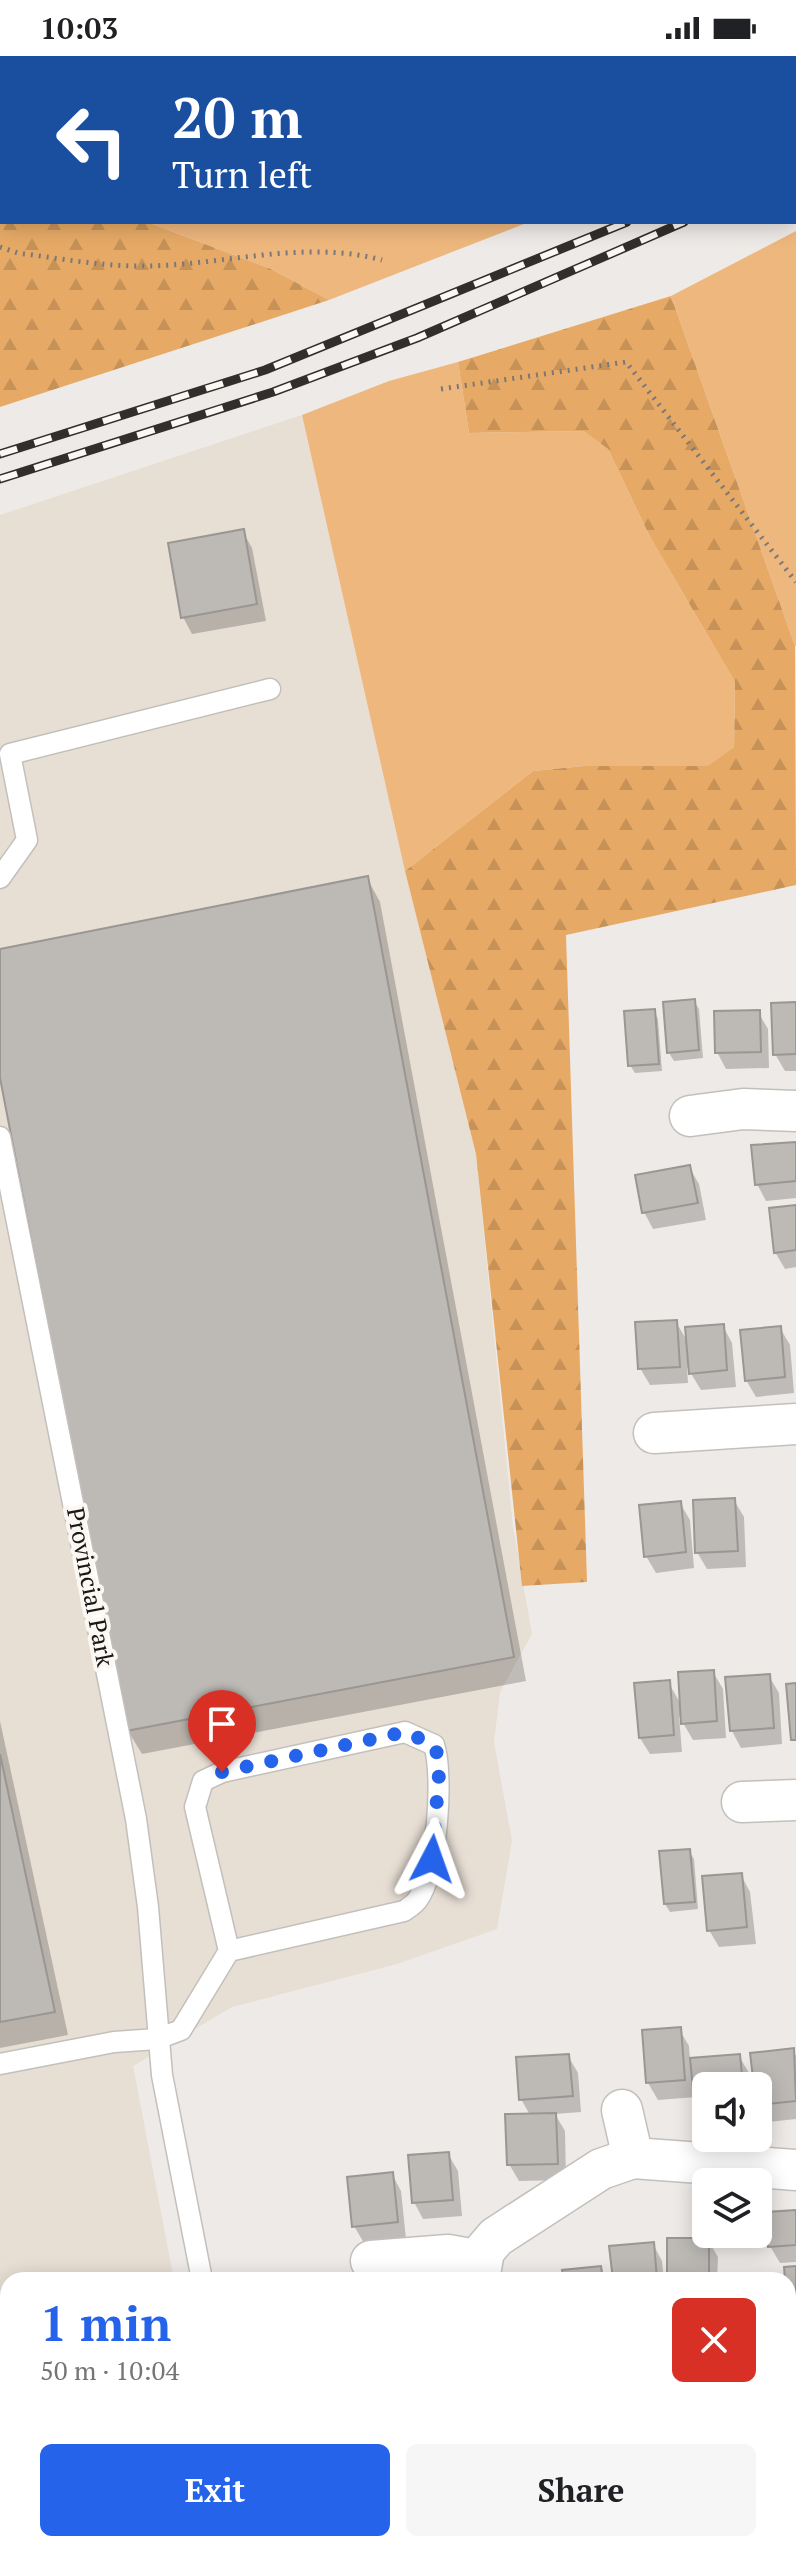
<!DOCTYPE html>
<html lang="en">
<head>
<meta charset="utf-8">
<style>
  :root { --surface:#fff; --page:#f6f6f6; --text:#202124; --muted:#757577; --accent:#2563eb }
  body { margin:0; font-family:"PT Serif",serif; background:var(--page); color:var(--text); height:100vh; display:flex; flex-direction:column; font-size:30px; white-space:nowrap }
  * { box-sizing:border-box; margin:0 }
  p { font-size:26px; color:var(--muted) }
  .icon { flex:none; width:44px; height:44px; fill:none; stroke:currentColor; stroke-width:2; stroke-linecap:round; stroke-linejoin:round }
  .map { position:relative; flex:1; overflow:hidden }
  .drawer { position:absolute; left:0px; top:2216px; width:796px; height:280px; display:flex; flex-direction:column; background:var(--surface); border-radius:24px 24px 0 0; box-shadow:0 4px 20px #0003 }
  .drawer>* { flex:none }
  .guide { position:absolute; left:0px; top:0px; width:796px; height:168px; box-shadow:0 4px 20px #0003; background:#1a4fa0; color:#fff; overflow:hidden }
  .controls { position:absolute; left:692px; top:2016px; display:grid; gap:16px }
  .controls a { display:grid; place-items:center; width:80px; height:80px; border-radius:12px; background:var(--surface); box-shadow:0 4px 20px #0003; font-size:40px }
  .pin { position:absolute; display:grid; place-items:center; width:68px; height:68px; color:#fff; margin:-82px -34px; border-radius:50% 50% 50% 0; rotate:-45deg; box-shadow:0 0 8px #0007 }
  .pin .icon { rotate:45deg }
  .me { position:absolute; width:88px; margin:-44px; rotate:4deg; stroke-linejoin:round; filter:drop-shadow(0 0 6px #0008) }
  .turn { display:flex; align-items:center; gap:28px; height:168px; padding:0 40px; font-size:36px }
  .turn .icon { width:104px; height:104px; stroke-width:2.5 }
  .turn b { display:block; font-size:56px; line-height:68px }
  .round { display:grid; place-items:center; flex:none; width:84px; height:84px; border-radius:12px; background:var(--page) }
  .overview { display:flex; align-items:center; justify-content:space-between; height:136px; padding:0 40px }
  h1 { font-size:48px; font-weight:800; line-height:60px; color:var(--accent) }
  .primary-button { display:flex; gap:16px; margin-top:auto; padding:16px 40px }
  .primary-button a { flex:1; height:92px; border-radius:12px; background:var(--accent); color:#fff; font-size:32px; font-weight:800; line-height:92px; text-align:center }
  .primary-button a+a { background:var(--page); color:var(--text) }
  .status { display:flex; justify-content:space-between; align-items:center; height:56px; padding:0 40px; background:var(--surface); direction:ltr }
  .status svg { height:22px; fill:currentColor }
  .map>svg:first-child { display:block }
  .built { fill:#e7ded4 }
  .green { fill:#eeb77d }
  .forest { fill:url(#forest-firs) }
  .shadow { fill:#0003 }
  .building { fill:#bdbab6; stroke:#999693; stroke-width:2 }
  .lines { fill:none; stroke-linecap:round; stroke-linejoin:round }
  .lane-casing { stroke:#c3c0bc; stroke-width:23 }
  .street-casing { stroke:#c3c0bc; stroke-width:43 }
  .secondary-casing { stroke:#c3c0bc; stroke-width:47 }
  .path { stroke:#7b7877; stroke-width:5; stroke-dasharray:2 6; stroke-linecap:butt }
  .lane { stroke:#fff; stroke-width:20 }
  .street { stroke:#fff; stroke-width:40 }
  .secondary { stroke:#fff; stroke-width:44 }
  .rail-casing { stroke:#302f2e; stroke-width:9 }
  .rail { stroke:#fbf8f4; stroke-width:6; stroke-dasharray:18; stroke-linecap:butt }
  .route { stroke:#2563eb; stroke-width:14; stroke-dasharray:0 25.2 }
  .labels { text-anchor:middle; stroke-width:8; stroke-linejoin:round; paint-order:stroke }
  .street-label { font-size:24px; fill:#191817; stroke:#fbf8f4 }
</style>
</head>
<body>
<div class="status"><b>10:03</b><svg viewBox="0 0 49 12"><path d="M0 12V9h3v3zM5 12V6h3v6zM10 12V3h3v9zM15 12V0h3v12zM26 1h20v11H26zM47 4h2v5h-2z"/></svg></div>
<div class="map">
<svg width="796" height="2496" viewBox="0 0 796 2496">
  <defs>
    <pattern id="forest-firs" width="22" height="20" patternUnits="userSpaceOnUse" patternTransform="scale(2)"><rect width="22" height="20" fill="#e7aa66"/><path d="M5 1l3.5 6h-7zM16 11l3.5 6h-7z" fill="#c69258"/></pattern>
  </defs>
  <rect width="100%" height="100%" fill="#eeeae7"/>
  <!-- built -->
  <g class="built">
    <polygon points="153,0 796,0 796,37 794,2"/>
    <polygon points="302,359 405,815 476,1098 513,1471 532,1578 500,1636 494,1686 512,1785 497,1873 397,1908 232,1951 133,2010 174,2224 8,2224 8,2398 0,2397 0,459"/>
  </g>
  <!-- green -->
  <g class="green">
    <polygon points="0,0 153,0 153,2 2,2 2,122"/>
    <polygon points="147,166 529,166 329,244 271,213"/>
    <polygon points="796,175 796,590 795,590 671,240"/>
    <polygon points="458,306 469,377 585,375 608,393 650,481 735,626 734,691 709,710 584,710 533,715 405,815 302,359 389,325"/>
  </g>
  <!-- forest -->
  <g class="forest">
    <polygon points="0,121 2,166 147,166 271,213 329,244 0,351"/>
    <polygon points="671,240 795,590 796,829 566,879 587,1526 522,1530 476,1098 405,815 533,715 584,710 708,710 734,691 735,626 650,481 608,393 584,375 469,377 458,306"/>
  </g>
  <!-- shadow -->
  <g class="shadow">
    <polygon points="243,476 252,492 266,565 192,578 183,561"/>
    <polygon points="367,822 380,846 526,1625 142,1698 128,1675 0,1011 0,895"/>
    <polygon points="694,945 699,953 703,1002 674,1005 669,997"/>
    <polygon points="796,948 796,1015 785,1015 775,998"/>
    <polygon points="654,955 658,963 662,1015 635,1017 630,1009"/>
    <polygon points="758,956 768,973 769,1012 726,1013 717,996"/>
    <polygon points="796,1088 796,1142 766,1145 757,1128"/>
    <polygon points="689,1111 699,1128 706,1164 653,1173 644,1156"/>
    <polygon points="796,1151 796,1211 785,1213 775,1196"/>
    <polygon points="676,1266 689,1288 723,1270 732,1287 736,1331 701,1334 687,1311 688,1327 650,1329 640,1312"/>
    <polygon points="780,1272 790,1289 794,1337 756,1341 746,1324"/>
    <polygon points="734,1444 744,1461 746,1511 707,1513 697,1496"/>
    <polygon points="680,1447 690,1464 694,1512 656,1517 646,1500"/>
    <polygon points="713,1616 723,1633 726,1682 693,1684 679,1660 682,1696 650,1698 640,1682 668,1626 682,1650"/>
    <polygon points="769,1620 779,1637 782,1688 741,1692 732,1675"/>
    <polygon points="0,1665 68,1979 0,1992"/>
    <polygon points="689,1795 694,1803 698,1853 670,1856 665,1848"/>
    <polygon points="741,1819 750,1836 756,1888 719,1891 709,1874"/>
    <polygon points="679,1973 689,1990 690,2004 739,2000 749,2017 750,2030 706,2030 706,2070 697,2053 696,2041 658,2044 648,2027 644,1976"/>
    <polygon points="793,1994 796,2000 796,2063 768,2066 758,2049 756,2030"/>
    <polygon points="568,2000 578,2017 581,2056 555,2058 565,2075 566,2124 519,2125 509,2108 530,2059 521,2043"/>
    <polygon points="448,2098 458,2115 462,2160 423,2163 414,2146"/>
    <polygon points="392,2118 401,2135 406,2183 364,2187 354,2170"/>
    <polygon points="796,2156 796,2206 780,2207 770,2190"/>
    <polygon points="708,2184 718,2201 717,2224 669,2224"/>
    <polygon points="653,2188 662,2205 664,2224 615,2224"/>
    <polygon points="796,2212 796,2266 790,2255 787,2224"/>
    <polygon points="788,2301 795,2313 796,2324 796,2359 788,2360"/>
  </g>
  <!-- building -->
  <g class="building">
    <polygon points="244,473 257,548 181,562 168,487"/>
    <polygon points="368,820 514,1601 126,1675 0,1022 0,893"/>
    <polygon points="695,943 699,994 667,997 663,946"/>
    <polygon points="796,946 796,998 773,999 771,947"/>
    <polygon points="655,953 659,1008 628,1010 624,955"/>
    <polygon points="760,954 761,996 715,997 714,955"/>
    <polygon points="796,1086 796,1125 755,1129 751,1089"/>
    <polygon points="690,1109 698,1147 642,1157 635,1119"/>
    <polygon points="796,1149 796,1194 774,1197 769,1152"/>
    <polygon points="677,1264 680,1311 638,1313 635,1266"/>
    <polygon points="724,1268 727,1314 689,1318 685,1271"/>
    <polygon points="781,1270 785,1321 745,1325 740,1274"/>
    <polygon points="735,1442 738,1495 695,1497 693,1444"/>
    <polygon points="681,1445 686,1496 644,1501 639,1449"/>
    <polygon points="714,1614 717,1665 681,1668 678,1616"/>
    <polygon points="770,1618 774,1672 730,1675 725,1621"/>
    <polygon points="670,1624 674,1679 639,1682 634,1627"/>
    <polygon points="796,1627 796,1684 791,1684 786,1628"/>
    <polygon points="0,1698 55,1956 0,1966"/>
    <polygon points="690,1793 695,1846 664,1848 659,1795"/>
    <polygon points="742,1817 747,1871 707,1875 702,1820"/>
    <polygon points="681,1971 685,2024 646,2027 642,1974"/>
    <polygon points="794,1992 796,2045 758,2049 758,2030 754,2030 750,1997"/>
    <polygon points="569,1998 573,2040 519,2044 516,2001"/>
    <polygon points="740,1998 743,2030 706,2030 706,2053 695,2054 690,2002"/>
    <polygon points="556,2057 558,2108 507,2109 505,2058"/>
    <polygon points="449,2096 453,2144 412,2147 408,2099"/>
    <polygon points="393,2116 398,2166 352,2171 347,2121"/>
    <polygon points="796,2154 796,2189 768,2191 766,2156"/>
    <rect x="667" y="2182" width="42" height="42"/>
    <polygon points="654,2186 657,2224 613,2224 609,2190"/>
    <polygon points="601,2210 603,2224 564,2224 562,2214"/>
    <polygon points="796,2210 796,2255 788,2256 788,2224 785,2224 784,2211"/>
  </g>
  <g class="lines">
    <!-- lane casing -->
    <g class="lane-casing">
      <g id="lane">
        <polyline points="0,822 27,784 10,698 270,633"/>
        <polyline points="0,1081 136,1763 148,1851 162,2019 202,2224"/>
        <path d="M0,2008L114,1986L157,1983L181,1974L229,1895L195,1751L203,1725L222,1716L405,1676L434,1689C444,1719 437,1817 418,1843C415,1848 408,1852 404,1855L229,1895"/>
        <polyline points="247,2488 248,2496"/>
      </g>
    </g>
    <!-- street casing -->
    <g class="street-casing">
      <g id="street">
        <polyline points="690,1060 743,1053 796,1055"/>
        <polyline points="654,1377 796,1368"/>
        <polyline points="742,1746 796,1744"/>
        <polyline points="622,2054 633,2102"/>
        <polyline points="371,2205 448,2199 480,2205"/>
        <polyline points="479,2224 484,2195 496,2181 601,2113 633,2102 796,2114"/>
        <polyline points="788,2399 796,2399"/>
      </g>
    </g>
    <!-- secondary casing -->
    <g class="secondary-casing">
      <polyline id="secondary" points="0,2496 70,2496"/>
    </g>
    <!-- path -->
    <g class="path">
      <path d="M0,191L18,197C56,202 95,209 133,210C216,212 300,182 382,204"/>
      <polyline points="441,333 626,306 796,526"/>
      <polyline points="406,2488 408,2496"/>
    </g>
    <!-- lane -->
    <use href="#lane" class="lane"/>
    <!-- street -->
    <use href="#street" class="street"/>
    <!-- secondary -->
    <use href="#secondary" class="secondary"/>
    <!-- rail casing -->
    <g class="rail-casing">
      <g id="rail">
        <polyline points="794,91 796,90"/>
        <polyline points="794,116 796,116"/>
        <polyline points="0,398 265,314 627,166"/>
        <polyline points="0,423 273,336 417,282 684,166"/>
      </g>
    </g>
    <!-- rail -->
    <use href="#rail" class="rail"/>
  </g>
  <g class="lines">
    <!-- route -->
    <polyline class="route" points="222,1716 405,1676 434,1689 440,1706 432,1803"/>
  </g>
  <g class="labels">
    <!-- street labels -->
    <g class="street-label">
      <text transform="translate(90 1531) rotate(79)" y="8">Provincial Park</text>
    </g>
  </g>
</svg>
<div class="controls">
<a><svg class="icon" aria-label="sound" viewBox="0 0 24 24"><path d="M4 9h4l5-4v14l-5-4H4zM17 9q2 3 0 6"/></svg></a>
<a><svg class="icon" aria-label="layers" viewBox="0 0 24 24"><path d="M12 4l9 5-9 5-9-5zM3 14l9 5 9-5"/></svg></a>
</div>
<div class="pin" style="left:222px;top:1716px;background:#d93025"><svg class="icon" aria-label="arrive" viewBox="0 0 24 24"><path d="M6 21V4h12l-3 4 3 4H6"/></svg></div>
<svg class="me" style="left:432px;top:1803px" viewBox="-20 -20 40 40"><path d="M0-17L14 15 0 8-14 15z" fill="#2563eb" stroke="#fff" stroke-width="4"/></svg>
<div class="guide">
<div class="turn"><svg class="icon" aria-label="left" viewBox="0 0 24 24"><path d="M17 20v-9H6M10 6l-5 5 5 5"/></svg><div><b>20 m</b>Turn left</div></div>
</div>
<section class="drawer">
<div class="overview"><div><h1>1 min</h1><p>50 m · 10:04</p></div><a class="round" style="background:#d93025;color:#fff"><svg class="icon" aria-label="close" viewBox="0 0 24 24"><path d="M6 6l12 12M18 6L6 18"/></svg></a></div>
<div class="primary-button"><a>Exit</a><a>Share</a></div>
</section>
</div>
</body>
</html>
